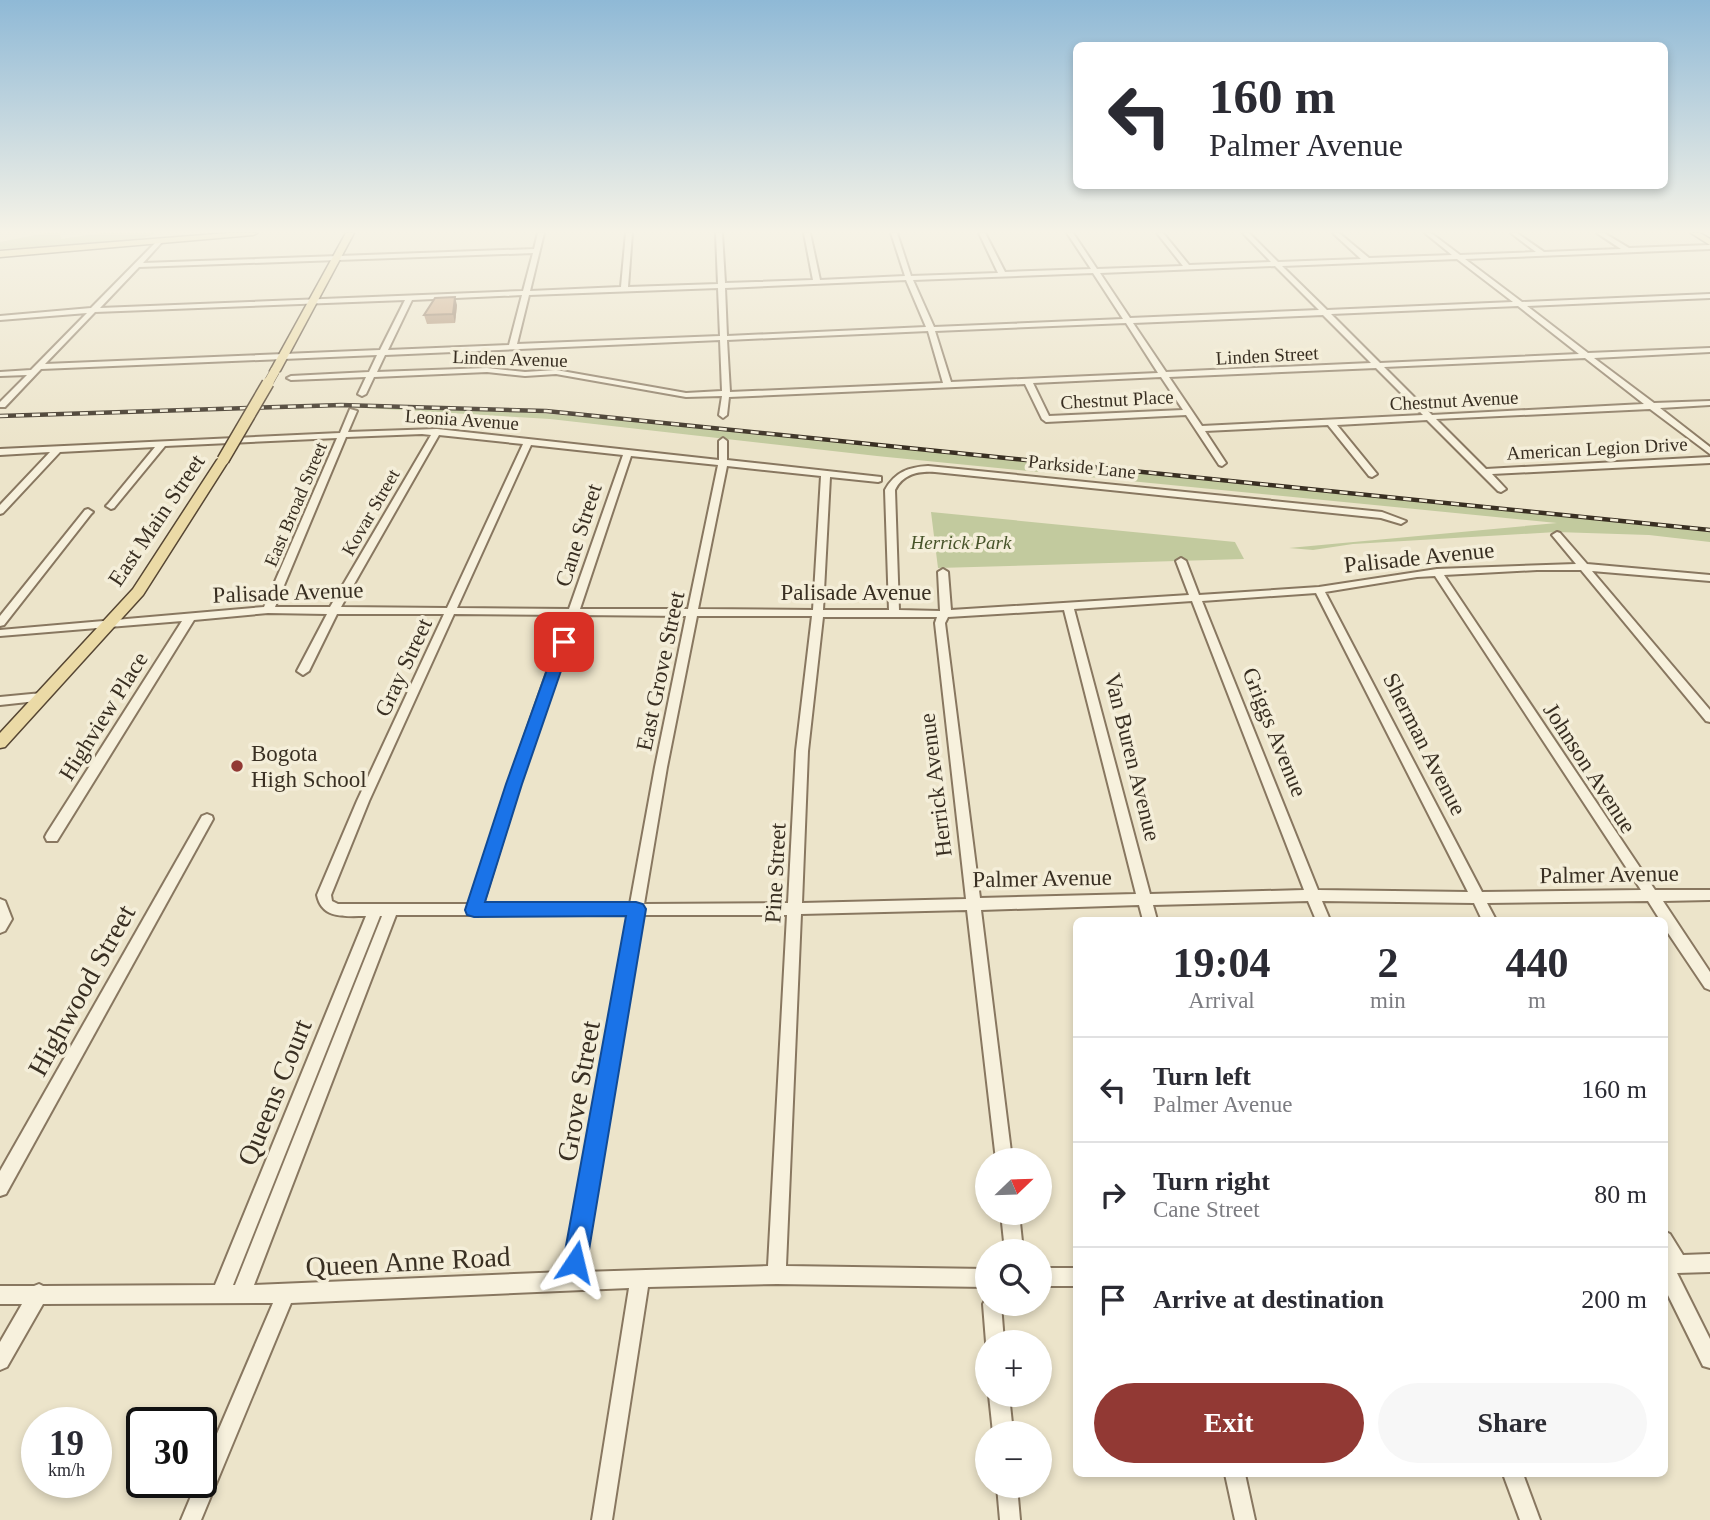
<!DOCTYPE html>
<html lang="en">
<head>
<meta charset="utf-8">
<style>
  :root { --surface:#fff; --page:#f7f7f7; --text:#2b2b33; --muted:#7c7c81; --line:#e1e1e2; --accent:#923934 }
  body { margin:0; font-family:"Times New Roman",serif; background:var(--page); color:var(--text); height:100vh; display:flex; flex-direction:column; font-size:26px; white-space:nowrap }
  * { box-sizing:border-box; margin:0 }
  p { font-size:23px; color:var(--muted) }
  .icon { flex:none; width:38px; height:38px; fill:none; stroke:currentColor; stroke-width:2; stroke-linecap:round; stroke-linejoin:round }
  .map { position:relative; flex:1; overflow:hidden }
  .drawer { position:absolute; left:1073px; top:917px; width:595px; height:560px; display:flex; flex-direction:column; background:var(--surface); border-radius:10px; box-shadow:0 4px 10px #0003 }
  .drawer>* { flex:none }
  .banner { position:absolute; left:1073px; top:42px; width:595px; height:147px; border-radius:10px; box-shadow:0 4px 10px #0003; background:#fff; color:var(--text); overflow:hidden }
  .needle { width:46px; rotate:67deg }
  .controls { position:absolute; left:975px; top:1148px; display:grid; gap:14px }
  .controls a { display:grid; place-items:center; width:77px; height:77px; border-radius:50%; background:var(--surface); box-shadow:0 4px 10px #0003; font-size:35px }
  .speed { position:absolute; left:21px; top:1407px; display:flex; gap:14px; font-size:35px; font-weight:700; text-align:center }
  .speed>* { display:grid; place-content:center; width:91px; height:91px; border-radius:50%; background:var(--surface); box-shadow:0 4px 10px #0003; line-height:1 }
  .speed small { font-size:18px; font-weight:400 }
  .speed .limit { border:4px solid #111; border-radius:10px; background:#fff; color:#111 }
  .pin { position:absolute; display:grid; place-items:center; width:60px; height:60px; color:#fff; margin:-30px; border-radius:14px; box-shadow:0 4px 10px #0006 }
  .me { position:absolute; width:77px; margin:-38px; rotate:10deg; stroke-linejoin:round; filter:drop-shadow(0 0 5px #0008) }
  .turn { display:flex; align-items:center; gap:24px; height:147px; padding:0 21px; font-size:32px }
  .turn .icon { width:91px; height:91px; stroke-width:2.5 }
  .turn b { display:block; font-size:49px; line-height:60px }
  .eta { display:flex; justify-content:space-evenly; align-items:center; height:119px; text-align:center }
  .eta b { font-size:42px; font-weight:800; line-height:49px }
  .cta { display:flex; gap:14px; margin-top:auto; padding:14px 21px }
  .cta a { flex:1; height:80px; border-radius:42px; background:var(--accent); color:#fff; font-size:28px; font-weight:800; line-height:80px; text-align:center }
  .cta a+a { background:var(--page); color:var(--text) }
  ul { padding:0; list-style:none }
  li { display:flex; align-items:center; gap:21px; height:105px; padding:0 21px; border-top:2px solid var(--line) }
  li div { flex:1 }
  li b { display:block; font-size:26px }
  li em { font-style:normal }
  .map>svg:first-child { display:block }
  .green { fill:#c2ca9e }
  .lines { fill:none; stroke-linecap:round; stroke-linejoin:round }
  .minor-casing { stroke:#887760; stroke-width:4 }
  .major-casing { stroke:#564633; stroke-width:3 }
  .minor { fill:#f7f1dd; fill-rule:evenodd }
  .major { fill:#ebdaa6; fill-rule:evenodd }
  .rail-casing { stroke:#392f22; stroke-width:4.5 }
  .rail { stroke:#f4eed9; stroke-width:2.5; stroke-dasharray:8; stroke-linecap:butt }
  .major-bridge-far1-casing { stroke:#564633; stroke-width:10; stroke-linecap:butt }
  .major-bridge-casing { stroke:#564633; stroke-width:14; stroke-linecap:butt }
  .major-bridge-far1 { stroke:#ebdaa6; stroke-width:9 }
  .major-bridge { stroke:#ebdaa6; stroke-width:11 }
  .wall { fill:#ab8c71 }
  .shaded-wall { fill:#8b725c }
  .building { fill:#c7a383; stroke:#8b725c; stroke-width:2 }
  .route { fill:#1a73e8; stroke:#114b97; stroke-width:2 }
  .poi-dot { fill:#923934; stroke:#f4eed9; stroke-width:2.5 }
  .labels { text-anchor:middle; stroke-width:7; stroke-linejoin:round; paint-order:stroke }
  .far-street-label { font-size:19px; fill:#392f22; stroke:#f4eed9 }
  .far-park-label { font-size:19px; font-style:italic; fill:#47542a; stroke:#f4eed9 }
  .street-label { font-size:23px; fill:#392f22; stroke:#f4eed9 }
  .poi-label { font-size:23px; fill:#392f22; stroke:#f4eed9; text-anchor:start }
  .near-street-label { font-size:28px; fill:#392f22; stroke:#f4eed9 }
</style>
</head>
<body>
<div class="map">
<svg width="1710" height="1520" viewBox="0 0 1710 1520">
  <rect width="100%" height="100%" fill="#ece4ca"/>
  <!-- green -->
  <g class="green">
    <path d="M46,233H60L61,239L102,233H154C142,246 25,248 0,249V242Z"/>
    <polygon points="332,406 504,410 726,429 1710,532 1710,542 1649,535 1556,532 1353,544 1313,550 1289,548 1557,523 877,456 550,419"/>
    <polygon points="931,512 1235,542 1244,559 938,568"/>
  </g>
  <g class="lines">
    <!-- minor casing -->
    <g class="minor-casing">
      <g id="minor">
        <path d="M538,233H544L530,291L621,287L626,233H632L628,287L718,284L716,233H722L725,283L813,280L804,233H810L820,280L905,276L891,233H897L911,276L998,273L979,233H985L1005,272L1091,269L1067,233H1073L1097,269L1183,266L1157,233H1163L1189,265L1271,262L1243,233H1249L1278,262L1361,259L1333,233H1339L1369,258L1452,255L1425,233H1431L1460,255L1536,252L1511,233H1517L1544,252L1621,249L1597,233H1604L1629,248L1710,245V249L1465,259L1522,302L1710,294V298L1527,306L1588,353L1710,348V352L1594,358L1654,403L1710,401V405L1660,408L1710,447V454L1650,409L1436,419L1486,469L1710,457V463L1492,474L1506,489L1501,492L1498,491L1427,420L1337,425L1377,474L1372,477L1369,476L1328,425L1205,431L1226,463L1222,466L1219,465L1186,415L1046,422L1042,419L1025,384L729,397L727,415L723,418L719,415L722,396L686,397L556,374L525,376L487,372L374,377L366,394L362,396L358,394L366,377L291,380L287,378L291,376L369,372L377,355L41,369L5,407H0V402L27,375L0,376V372L31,370L87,313L0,320V316L91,308L158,240L163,241L143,263L534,249ZM533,253L523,291L100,308L139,267ZM1457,259L1513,302L1327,310L1282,266ZM1275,266L1319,310L1130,318L1100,273ZM1093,273L1123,319L934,327L913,280ZM906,280L926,327L727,336L725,288ZM718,288L720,336L517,344L529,295ZM522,295L509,345L388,350L412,300ZM405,300L380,350L45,364L95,312ZM1518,306L1579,354L1380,363L1331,314ZM1323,315L1371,363L1166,372L1133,323ZM1126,323L1158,373L951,382L935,331ZM928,331L943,383L730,392L727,340ZM720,340L722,391L686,393L556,370L525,372L487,368L377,372L385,355ZM1585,358L1644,404L1432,415L1384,367ZM1376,368L1423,415L1202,426L1169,377ZM1161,377L1183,410L1049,416L1033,383Z"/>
        <path d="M350,409L357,411L348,432L437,429L719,460V441L723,438L727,441V460L881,477V481L878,482L830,477L823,610H889L885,490C895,472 909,467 928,466L1382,512L1406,521L1401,524L1381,518L935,472C918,471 903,474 895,490L899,610L940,611L938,572L943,569L948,572L951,610L1189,595L1176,561L1181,558L1186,561L1199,595L1319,587L1437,569L1576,564L1552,535L1557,532L1560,533L1587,564L1710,575V581L1592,571L1710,710V722L1706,721L1581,570H1537L1444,575L1655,890H1710V900L1663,901L1710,972V990L1705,988L1664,927V920H1660L1648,901L1487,903L1496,920H1482L1474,903L1322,901L1330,920H1316L1308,901L1153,905L1157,920H1143L1139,905L981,910L1012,1160H996L967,910L801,914L786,1266L987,1269V1287L777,1284L648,1287L612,1520H592L629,1288L291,1303L201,1520H181L197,1482H201V1471L273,1303L43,1304L7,1367L0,1370V1342L22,1304H0V1286H34L39,1284L43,1286L215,1285L366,916C346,916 322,920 317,895L357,801L444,614H337L309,671L303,675L297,671L327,614L268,613L194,620L57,841H47L45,837L47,833L182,621L0,636V630L264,607L337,438L165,446L114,508L111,509L106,506L108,504L155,447L60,452L3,513L0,514V505L50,452L0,455V449L340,433ZM422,434L431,435L330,607H275L346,437ZM439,435L523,444L447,608L341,607ZM531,445L623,455L569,609L457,608ZM631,456L718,465L688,609H580ZM727,466L821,476L813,610L698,609ZM1435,576L1641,890L1482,892L1325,592L1417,577ZM1316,593L1468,892L1318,890L1202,601ZM1192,601L1304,890L1150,894L1074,609ZM1064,610L1136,894L980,898L945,623L948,617ZM454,614L567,615L508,784L469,904H338L332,901L331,895L369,801ZM577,615L686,616L655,767L630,904H483L520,784ZM697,616H812L796,751L788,903L644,904L667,767ZM823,617H937L935,623L966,899L802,903L808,751ZM396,915H628L564,1272L254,1285ZM642,915H787L768,1266L583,1272ZM380,916H382L235,1285H233Z"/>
        <polygon points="88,509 93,512 91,514 4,625 0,626 0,616 85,510"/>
        <polygon points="42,693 46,694 48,697 46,700 0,705 0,697"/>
        <polygon points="207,814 212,816 213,819 6,1194 0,1196 0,1171 202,816"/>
        <polygon points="0,899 5,901 12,919 5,931 0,933"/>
        <polygon points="1001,1213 1019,1213 1023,1251 1005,1251"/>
        <polygon points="1664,1231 1670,1234 1683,1255 1710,1254 1710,1272 1677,1273 1710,1339 1710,1368 1703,1366 1664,1287"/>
        <rect x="1040" y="1268" width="36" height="18"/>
        <polygon points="987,1297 987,1304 1001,1304 1004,1342 987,1342 987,1345 986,1342 983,1304"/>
        <polygon points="989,1395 1009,1395 1013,1433 993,1433"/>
        <polygon points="1225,1474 1245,1474 1255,1520 1235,1520"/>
        <polygon points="1503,1474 1523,1474 1540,1520 1520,1520"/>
        <polygon points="997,1486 1017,1486 1020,1520 1000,1520"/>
      </g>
    </g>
    <!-- major casing -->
    <g class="major-casing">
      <g id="major">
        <polygon points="229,233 257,233 253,235 0,257 0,251"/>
        <polygon points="346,233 354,233 280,371 271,373 270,371"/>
        <polygon points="1691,233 1700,233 1710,239 1710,245"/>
        <polygon points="223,457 229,460 143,595 5,747 0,748 0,733 133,589 217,460"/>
      </g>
    </g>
    <!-- minor -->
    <use href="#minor" class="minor"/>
    <!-- major -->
    <use href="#major" class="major"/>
    <!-- rail casing -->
    <g class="rail-casing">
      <polyline id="rail" points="0,416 341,405 546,411 1710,530"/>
    </g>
    <!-- rail -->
    <use href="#rail" class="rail"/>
    <!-- major-bridge-far1 casing -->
    <g class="major-bridge-far1-casing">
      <polyline id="major-bridge-far1" points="267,385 275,371"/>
    </g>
    <!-- major-bridge casing -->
    <g class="major-bridge-casing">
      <polyline id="major-bridge" points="223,460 268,383"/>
    </g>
    <!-- major-bridge-far1 -->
    <use href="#major-bridge-far1" class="major-bridge-far1"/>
    <!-- major-bridge -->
    <use href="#major-bridge" class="major-bridge"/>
  </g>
  <!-- wall -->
  <polygon class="wall" points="457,305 455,323 427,324 424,315"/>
  <!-- shaded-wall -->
  <polygon class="shaded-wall" points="455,297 457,305 455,323 453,314"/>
  <!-- building -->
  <polygon class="building" points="455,297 453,314 424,315 435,298"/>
  <!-- sky -->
  <linearGradient id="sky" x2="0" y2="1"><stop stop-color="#8fb9d6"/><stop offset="0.52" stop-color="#f6f3e7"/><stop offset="1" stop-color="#f6f3e7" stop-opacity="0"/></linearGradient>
  <rect width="1710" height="445" fill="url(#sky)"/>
  <!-- route -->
  <polygon class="route" points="564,637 571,642 522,784 485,902 636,902 643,904 646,909 587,1262 583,1270 575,1273 567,1270 563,1262 626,916 474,917 467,915 465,910 506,784 557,642"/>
  <!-- markers -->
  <circle class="poi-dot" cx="237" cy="766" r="7"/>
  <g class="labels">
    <!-- far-street labels -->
    <g class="far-street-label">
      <text transform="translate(1267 355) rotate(-3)" y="7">Linden Street</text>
      <text transform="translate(510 358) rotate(2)" y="7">Linden Avenue</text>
      <text transform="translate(1117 399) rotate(-3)" y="7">Chestnut Place</text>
      <text transform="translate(1454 400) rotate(-3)" y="7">Chestnut Avenue</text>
      <text transform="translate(462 419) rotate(4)" y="7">Leonia Avenue</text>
      <text transform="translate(1597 448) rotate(-3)" y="7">American Legion Drive</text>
      <text transform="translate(1082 466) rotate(6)" y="7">Parkside Lane</text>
      <text transform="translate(295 504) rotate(-67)" y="7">East Broad Street</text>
      <text transform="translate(370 512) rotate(-60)" y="7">Kovar Street</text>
    </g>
    <!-- far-park labels -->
    <g class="far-park-label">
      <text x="961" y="549">Herrick Park</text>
    </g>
    <!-- street labels -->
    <g class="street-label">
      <text transform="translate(156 520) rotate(-56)" y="8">East Main Street</text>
      <text transform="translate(578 535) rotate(-72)" y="8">Cane Street</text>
      <text transform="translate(1419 557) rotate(-6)" y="8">Palisade Avenue</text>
      <text transform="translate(288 592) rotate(-2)" y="8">Palisade Avenue</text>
      <text x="856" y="600">Palisade Avenue</text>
      <text transform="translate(403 667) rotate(-65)" y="8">Gray Street</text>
      <text transform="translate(660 671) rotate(-78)" y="8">East Grove Street</text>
      <text transform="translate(103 716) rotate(-58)" y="8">Highview Place</text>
      <text transform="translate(1275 732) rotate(68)" y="8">Griggs Avenue</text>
      <text transform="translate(1425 744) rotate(63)" y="8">Sherman Avenue</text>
      <text transform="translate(1133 757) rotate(76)" y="8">Van Buren Avenue</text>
      <text transform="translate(1590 768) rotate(57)" y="8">Johnson Avenue</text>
      <text transform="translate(935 785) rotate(-97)" y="8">Herrick Avenue</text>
      <text transform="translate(775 873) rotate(-87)" y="8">Pine Street</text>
      <text transform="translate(1609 874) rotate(-1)" y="8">Palmer Avenue</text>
      <text transform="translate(1042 878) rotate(-1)" y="8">Palmer Avenue</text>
    </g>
    <!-- poi labels -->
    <g class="poi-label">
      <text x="251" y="761">Bogota<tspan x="251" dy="26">High School</tspan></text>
    </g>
    <!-- near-street labels -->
    <g class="near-street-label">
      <text transform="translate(81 990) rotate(-61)" y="10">Highwood Street</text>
      <text transform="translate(578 1091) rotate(-80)" y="10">Grove Street</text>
      <text transform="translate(274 1092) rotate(-68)" y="10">Queens Court</text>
      <text transform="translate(408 1261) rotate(-3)" y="10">Queen Anne Road</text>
    </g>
  </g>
</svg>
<div class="controls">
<a><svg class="needle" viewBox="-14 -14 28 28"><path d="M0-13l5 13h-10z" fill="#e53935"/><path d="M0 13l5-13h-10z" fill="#7c7c81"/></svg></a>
<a><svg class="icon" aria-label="search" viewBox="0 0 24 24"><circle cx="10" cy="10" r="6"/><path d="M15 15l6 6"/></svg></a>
<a>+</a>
<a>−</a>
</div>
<div class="speed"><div>19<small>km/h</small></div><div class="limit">30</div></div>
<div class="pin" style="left:564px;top:642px;background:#d93025"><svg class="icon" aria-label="arrive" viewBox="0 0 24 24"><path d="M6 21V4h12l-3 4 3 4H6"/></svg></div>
<svg class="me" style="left:575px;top:1262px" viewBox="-20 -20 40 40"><path d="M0-17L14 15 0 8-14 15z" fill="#1a73e8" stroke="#fff" stroke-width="4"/></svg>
<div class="banner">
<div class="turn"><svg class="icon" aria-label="left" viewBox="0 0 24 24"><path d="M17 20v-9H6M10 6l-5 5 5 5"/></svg><div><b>160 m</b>Palmer Avenue</div></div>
</div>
<section class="drawer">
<div class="eta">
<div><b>19:04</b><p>Arrival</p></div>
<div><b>2</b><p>min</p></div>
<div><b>440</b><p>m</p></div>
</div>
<ul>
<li><svg class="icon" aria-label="left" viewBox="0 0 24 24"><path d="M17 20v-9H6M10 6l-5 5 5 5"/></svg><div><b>Turn left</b><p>Palmer Avenue</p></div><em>160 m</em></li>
<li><svg class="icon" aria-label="right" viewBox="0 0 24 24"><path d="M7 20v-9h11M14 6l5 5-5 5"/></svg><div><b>Turn right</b><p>Cane Street</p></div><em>80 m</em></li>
<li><svg class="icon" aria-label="arrive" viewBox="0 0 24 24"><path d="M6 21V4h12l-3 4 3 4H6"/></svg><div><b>Arrive at destination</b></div><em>200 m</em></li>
</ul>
<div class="cta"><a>Exit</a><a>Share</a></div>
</section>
</div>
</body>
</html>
